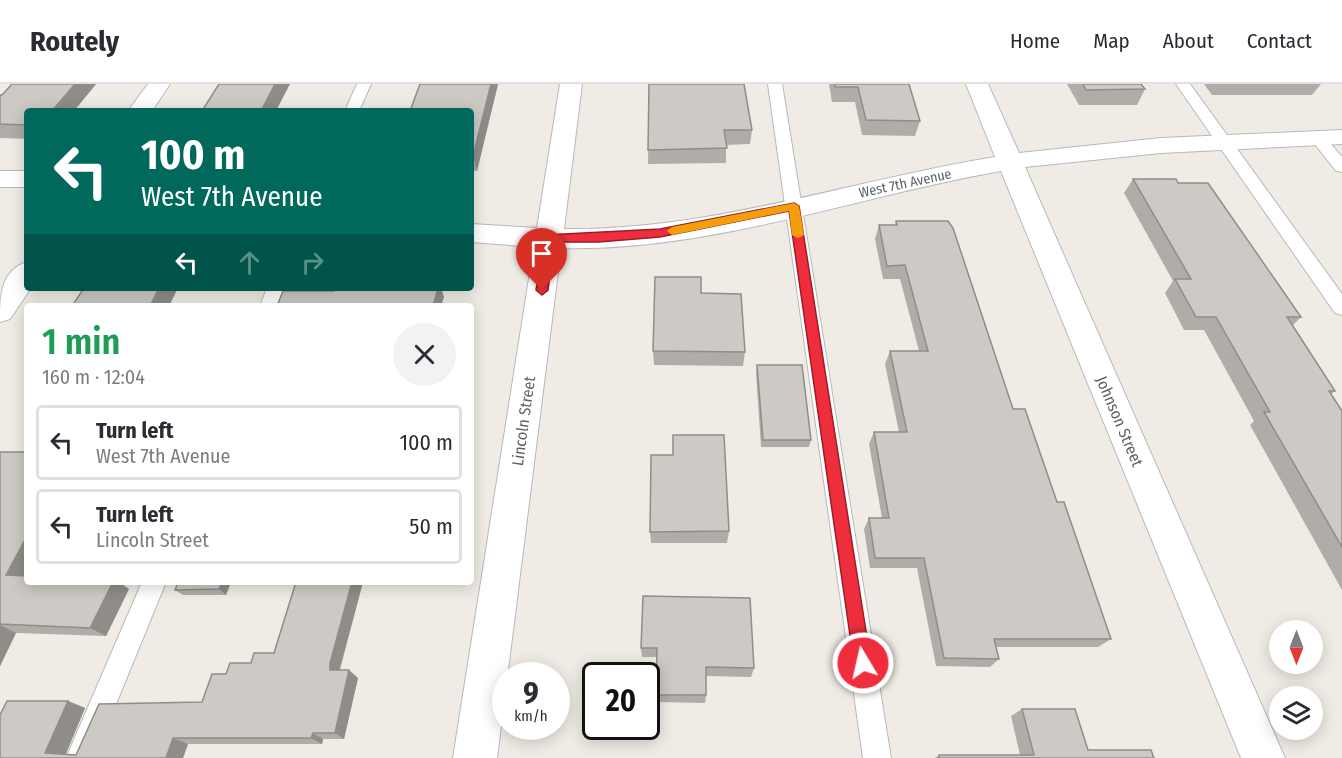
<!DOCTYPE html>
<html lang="en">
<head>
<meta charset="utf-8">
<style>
  :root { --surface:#fff; --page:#f2f2f3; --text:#2b2b33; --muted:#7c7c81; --line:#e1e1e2 }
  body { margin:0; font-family:"Fira Sans Condensed",sans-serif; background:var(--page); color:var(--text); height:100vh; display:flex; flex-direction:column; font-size:22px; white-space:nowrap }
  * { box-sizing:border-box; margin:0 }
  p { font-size:20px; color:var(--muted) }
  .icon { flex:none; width:33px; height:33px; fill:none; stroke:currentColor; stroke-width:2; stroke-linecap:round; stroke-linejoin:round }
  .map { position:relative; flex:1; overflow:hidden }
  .panel { position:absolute; left:24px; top:219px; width:450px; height:282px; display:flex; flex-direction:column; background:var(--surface); border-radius:6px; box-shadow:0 3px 15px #0003 }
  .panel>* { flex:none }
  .hud { position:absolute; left:24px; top:24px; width:450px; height:183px; border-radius:6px; box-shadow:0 3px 15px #0003; background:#00695c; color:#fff; overflow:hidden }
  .needle { width:39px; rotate:180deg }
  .tools { position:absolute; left:1269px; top:536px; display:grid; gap:12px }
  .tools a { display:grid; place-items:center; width:54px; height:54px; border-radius:50%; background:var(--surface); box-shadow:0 3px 15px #0003; font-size:30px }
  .speed { position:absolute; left:492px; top:578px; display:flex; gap:12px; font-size:30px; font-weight:700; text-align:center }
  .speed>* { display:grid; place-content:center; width:78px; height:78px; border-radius:50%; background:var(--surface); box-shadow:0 3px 15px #0003; line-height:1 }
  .speed small { font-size:15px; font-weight:400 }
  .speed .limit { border:3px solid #111; border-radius:9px; background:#fff; color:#111 }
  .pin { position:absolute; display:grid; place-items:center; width:51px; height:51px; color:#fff; margin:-62px -26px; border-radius:50% 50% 50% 0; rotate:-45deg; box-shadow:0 0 6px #0007 }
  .pin .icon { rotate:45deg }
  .me { position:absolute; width:66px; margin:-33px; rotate:351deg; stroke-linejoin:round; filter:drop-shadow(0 0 4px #0008) }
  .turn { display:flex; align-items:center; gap:21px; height:126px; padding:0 18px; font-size:27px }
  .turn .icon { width:78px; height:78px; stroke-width:2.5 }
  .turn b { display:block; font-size:42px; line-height:51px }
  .lanes { display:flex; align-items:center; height:57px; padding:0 18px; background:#0003; justify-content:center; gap:30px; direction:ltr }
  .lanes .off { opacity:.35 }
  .round { display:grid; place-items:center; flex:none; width:63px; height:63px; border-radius:32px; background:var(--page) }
  .overview { display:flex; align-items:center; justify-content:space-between; height:102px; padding:0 18px }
  h1 { font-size:36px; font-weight:600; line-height:45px; color:#1e9e55 }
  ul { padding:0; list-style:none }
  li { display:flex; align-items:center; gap:18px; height:75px; margin:0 12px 9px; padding:0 6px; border:3px solid var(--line); border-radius:6px }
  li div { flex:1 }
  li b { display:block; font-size:22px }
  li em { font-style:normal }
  header { display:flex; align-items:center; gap:36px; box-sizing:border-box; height:84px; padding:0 30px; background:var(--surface); border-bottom:2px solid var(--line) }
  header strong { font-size:28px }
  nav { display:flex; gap:33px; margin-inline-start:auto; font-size:21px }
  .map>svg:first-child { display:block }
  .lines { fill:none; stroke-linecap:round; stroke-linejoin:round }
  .lane-casing { stroke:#b6b9bc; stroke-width:2 }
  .street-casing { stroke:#b6b9bc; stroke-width:2 }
  .secondary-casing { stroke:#b6bbbf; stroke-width:2 }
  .lane { fill:#fff; fill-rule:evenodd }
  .street { fill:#fff; fill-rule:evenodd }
  .secondary { fill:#fff; fill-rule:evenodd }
  .wall { fill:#b0ada9 }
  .shaded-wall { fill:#908d89 }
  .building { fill:#cdc9c4; stroke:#908d89; stroke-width:1.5 }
  .route { fill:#ee2d3d; stroke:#9b1d28; stroke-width:1.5 }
  .slow { fill:#f59e0b }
  .labels { text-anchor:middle; stroke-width:4.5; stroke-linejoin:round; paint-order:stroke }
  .far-street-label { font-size:14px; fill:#5d6266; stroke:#fff }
  .street-label { font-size:16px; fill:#5d6266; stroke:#fff }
</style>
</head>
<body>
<header>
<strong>Routely</strong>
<nav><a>Home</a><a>Map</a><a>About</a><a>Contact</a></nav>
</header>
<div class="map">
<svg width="1342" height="674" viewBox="0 0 1342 674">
  <rect width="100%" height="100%" fill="#f0ece5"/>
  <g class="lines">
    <!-- lane casing -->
    <g class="lane-casing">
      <g id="lane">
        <polygon points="357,0 371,0 359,27 345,27"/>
        <polygon points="768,0 782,0 891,674 863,674"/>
        <polygon points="1176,0 1190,0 1342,210 1342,231 1335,229"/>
        <polygon points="1318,49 1323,51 1342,73 1342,88 1336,87 1310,54"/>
        <polygon points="267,204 285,204 278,222 260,222"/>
        <polygon points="142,498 166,498 94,674 66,674"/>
      </g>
    </g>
    <!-- street casing -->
    <g class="street-casing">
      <g id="street">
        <path d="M560,0H582L564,145C711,147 852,96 995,73L966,0H988L1019,69L1161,54L1342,46V60L1161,69L1025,83L1285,674H1241L1001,87C856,112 711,168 561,164L497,674H453L534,163L471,158V140L537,144Z"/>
        <rect x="0" y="87" width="27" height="16"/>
      </g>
    </g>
    <!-- secondary casing -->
    <g class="secondary-casing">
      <g id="secondary">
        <polygon points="148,0 170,0 152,27 128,27"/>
        <path d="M27,178V204H31L10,235L0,238C0,214 0,186 27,178Z"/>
      </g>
    </g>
    <!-- lane -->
    <use href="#lane" class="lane"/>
    <!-- street -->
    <use href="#street" class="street"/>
    <!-- secondary -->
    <use href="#secondary" class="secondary"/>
  </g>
  <!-- wall -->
  <g class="wall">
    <polygon points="12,0 96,0 74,27 27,27 27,55 0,54 0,11 2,11"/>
    <polygon points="420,0 498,0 477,87 471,87 471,27"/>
    <polygon points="649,0 752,46 750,60 726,61 726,79 648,80"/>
    <polygon points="829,0 909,0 920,37 915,52 862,51 855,18 832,18"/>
    <polygon points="1067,0 1141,0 1145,5 1137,21 1079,21"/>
    <polygon points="1204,0 1321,0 1312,11 1212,11"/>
    <polygon points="1133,95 1178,99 1301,233 1293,241 1335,307 1331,310 1342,327 1342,506 1250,341 1254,337 1204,246 1184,246 1165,209 1173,197 1124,109"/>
    <polygon points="896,137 1013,325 1057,418 1111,555 1098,563 996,563 999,575 990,583 936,582 917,484 870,484 864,445 869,434 882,434 869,360 874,348 899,348 885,280 890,267 919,267 900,195 883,195 875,155 879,141 895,141"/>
    <polygon points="701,209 745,268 743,282 654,281 653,267"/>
    <polygon points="757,281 811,356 809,363 761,363 756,289"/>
    <polygon points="0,368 27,498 129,505 106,552 16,549 0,582"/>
    <polygon points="729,447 727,459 651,459 650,448"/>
    <polygon points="178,498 231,498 226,511 183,511 175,506"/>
    <polygon points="296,498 363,498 340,586 358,594 344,655 323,655 322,660 188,660 183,674 0,674 68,617 85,624 66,670 76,671 202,618 226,590 274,569"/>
    <polygon points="643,512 754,584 751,593 706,592 706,611 705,619 656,618 657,573 642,573 641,564"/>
    <polygon points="1022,625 1088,666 1154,674 935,674 939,671 1020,671 1011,632"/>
  </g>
  <!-- shaded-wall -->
  <g class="shaded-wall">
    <polygon points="75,0 96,0 74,27 52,27"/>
    <polygon points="275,0 290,0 276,27 261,27"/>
    <polygon points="491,0 498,0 477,87 473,72"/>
    <polygon points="159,204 178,204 169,222 150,222"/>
    <polygon points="438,204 441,204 444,213 441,222 433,222"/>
    <polygon points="27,452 27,493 6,491"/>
    <polygon points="113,498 119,498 129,505 106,552 90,544"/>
    <polygon points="222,498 231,498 226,511 219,505"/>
    <polygon points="352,498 363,498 339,587 330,586 330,579"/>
    <polygon points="0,541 16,549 0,582"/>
    <polygon points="349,586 358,594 344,655 335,649"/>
    <polygon points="68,617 85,624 64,674 45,669"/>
    <polygon points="313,649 323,655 322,660 311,654"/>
    <polygon points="173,654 188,660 183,674 166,674"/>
  </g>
  <!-- building -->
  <g class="building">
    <polygon points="12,0 75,0 52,27 27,27 27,41 0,40 0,11 2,11"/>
    <polygon points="219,0 275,0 261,27 202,27"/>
    <polygon points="420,0 491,0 473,72 471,72 471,27 410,27"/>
    <polygon points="649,0 744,0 752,46 724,46 727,64 648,66"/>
    <polygon points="835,0 909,0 920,37 866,36 858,3 835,3"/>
    <polygon points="1083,0 1141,0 1145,5 1086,6"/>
    <polygon points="1133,95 1176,95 1178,99 1208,99 1301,233 1287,233 1335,307 1329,307 1342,327 1342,463 1264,328 1270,328 1216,233 1196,233 1175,195 1191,195"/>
    <polygon points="896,137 948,137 953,144 1013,325 1025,325 1057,418 1064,418 1111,555 994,555 999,575 944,574 924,474 875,474 869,434 889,434 874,348 907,348 890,267 928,267 905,181 887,182 879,141 897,141"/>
    <polygon points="655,193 701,193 701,209 741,210 745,268 653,267"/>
    <polygon points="84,204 159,204 150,222 72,222"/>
    <polygon points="335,204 438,204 433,222 277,222 283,207 334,207"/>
    <polygon points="757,281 802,281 811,356 763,356"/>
    <polygon points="673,351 724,351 729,447 650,448 651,371 673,371"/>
    <polygon points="0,368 27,368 27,452 6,491 27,492 27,498 113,498 90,544 0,540"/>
    <polygon points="178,498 222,498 219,505 175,506"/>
    <polygon points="296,498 352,498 330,579 330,586 349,586 335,649 313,649 311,654 173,654 166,674 0,674 0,631 7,617 68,617 45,669 76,671 99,620 202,618 212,590 226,590 230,579 251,579 254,569 274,569"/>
    <polygon points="643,512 750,514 754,584 706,583 706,611 656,611 657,564 641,564"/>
    <polygon points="1022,625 1075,625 1088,666 1151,666 1154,674 939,674 939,671 1034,671"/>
  </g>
  <!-- route -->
  <polygon class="route" points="794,119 799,122 871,579 869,585 863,588 857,585 854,579 789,127 660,153 599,158 554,158 548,206 542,211 536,206 545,151 660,145"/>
  <!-- slow -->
  <polygon class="slow" points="794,119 799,122 804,151 798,154 792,151 789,127 672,151 667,147 672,143"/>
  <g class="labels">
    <!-- far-street labels -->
    <g class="far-street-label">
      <text transform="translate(905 99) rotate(-12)" y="5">West 7th Avenue</text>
    </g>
    <!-- street labels -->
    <g class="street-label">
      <text transform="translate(523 337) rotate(-82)" y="6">Lincoln Street</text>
      <text transform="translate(1120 337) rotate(67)" y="6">Johnson Street</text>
    </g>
  </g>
</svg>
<div class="tools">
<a><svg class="needle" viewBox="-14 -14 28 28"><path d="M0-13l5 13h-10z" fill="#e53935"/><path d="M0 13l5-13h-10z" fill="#7c7c81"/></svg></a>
<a><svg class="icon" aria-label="layers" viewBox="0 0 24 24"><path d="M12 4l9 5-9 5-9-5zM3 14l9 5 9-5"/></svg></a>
</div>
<div class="speed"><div>9<small>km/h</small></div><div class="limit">20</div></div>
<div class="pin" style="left:542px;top:206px;background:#d93025"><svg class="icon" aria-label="arrive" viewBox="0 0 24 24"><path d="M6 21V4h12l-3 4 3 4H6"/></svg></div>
<svg class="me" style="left:863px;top:579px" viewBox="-20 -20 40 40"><circle r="17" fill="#ee2d3d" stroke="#fff" stroke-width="3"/><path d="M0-11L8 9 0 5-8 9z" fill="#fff"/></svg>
<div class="hud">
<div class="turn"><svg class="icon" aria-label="left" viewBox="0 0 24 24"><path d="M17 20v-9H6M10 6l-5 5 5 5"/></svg><div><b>100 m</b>West 7th Avenue</div></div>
<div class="lanes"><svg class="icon" aria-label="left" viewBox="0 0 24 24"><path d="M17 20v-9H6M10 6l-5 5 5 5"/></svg><svg class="icon off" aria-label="ahead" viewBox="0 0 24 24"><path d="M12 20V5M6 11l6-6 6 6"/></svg><svg class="icon off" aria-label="right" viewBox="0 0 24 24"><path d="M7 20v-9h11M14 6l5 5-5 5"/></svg></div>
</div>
<section class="panel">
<div class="overview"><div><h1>1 min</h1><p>160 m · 12:04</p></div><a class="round"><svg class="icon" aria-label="close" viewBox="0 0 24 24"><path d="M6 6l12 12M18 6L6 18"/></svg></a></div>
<ul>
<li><svg class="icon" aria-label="left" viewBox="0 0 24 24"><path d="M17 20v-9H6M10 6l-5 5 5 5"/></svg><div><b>Turn left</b><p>West 7th Avenue</p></div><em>100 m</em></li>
<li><svg class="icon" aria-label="left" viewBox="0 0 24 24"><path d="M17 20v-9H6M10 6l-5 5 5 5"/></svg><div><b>Turn left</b><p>Lincoln Street</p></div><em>50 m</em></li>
</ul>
</section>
</div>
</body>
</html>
